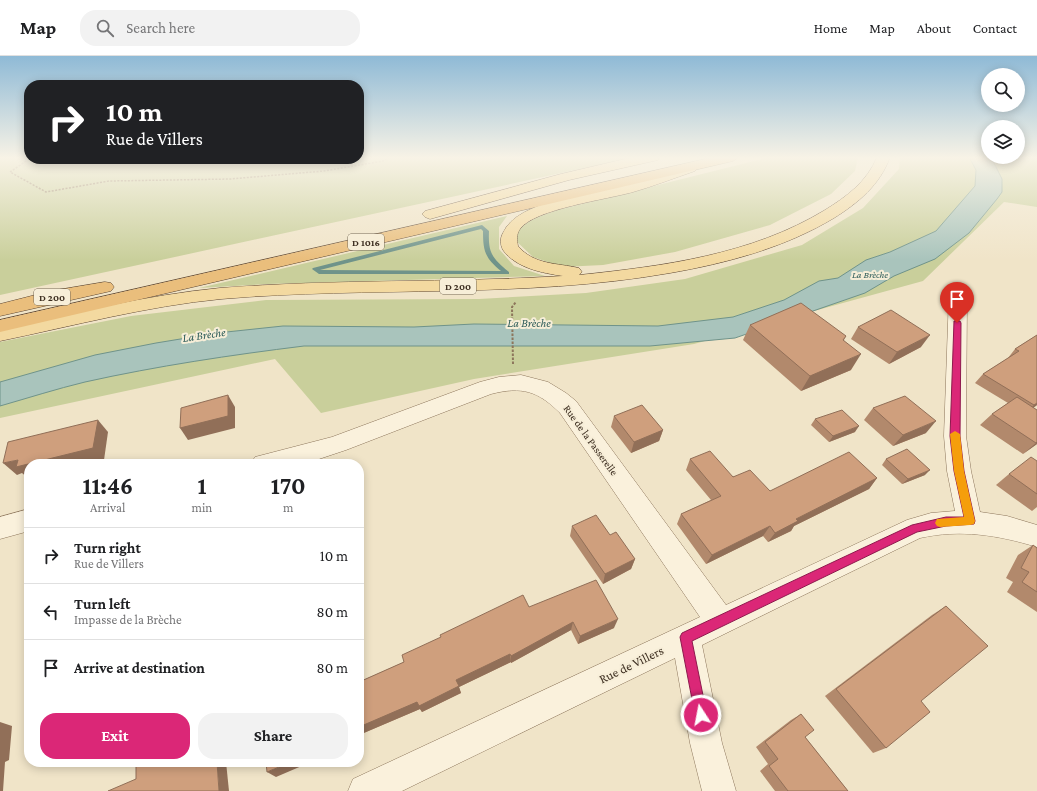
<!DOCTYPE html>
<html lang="en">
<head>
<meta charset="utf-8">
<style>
  :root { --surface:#fff; --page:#f2f2f2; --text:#202124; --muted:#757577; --line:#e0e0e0; --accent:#db2777 }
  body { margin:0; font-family:"Crimson Pro",serif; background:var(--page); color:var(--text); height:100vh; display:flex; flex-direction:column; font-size:15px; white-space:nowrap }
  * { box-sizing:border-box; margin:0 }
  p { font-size:13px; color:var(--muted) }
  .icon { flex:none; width:22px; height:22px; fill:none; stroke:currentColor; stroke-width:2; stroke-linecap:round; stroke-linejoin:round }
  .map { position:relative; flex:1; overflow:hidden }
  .side { position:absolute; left:24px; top:403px; width:340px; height:308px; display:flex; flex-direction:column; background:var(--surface); border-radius:16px; box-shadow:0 2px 10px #0003 }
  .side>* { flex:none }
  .guide { position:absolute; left:24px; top:24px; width:340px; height:84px; border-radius:16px; box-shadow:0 2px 10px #0003; background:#202124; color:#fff; overflow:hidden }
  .buttons { position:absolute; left:981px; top:12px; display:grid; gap:8px }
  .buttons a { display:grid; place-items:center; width:44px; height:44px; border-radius:50%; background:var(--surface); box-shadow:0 2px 10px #0003; font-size:20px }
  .pin { position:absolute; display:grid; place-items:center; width:34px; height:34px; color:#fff; margin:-41px -17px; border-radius:50% 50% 50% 0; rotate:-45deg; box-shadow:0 0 4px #0007 }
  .pin .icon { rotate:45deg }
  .me { position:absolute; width:44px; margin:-22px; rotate:349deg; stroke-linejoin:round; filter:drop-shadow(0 0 3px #0008) }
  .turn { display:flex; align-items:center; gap:14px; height:84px; padding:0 16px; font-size:18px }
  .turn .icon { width:52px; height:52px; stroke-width:2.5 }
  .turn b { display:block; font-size:28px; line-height:34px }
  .eta { display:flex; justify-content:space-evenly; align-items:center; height:68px; text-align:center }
  .eta b { font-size:24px; font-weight:700; line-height:28px }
  .button { display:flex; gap:8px; margin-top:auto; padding:8px 16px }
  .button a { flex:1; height:46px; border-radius:16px; background:var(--accent); color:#fff; font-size:16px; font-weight:700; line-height:46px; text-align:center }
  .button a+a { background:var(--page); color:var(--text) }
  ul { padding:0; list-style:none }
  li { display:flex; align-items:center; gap:12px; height:56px; padding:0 16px; border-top:1px solid var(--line) }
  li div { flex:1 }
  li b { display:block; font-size:15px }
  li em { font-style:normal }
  header { display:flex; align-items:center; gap:24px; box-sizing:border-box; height:56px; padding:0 20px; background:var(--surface); border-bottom:1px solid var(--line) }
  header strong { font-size:19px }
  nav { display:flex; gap:22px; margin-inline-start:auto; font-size:14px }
  .search { width:280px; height:36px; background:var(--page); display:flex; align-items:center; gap:10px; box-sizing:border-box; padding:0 14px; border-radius:16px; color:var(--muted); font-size:15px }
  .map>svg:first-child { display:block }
  .green { fill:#c9cf9b }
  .water { fill:#a9c4bc; stroke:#6f938a }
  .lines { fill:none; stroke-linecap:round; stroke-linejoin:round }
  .stream { fill:#6f938a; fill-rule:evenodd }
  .minor-casing { stroke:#8d765c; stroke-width:1 }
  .primary-casing { stroke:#5b4430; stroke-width:1 }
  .trunk-casing { stroke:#5b4430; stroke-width:1 }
  .path-far1 { stroke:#8d765c; stroke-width:1.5; stroke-dasharray:2 1.5; stroke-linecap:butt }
  .path { stroke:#8d765c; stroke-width:2; stroke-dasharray:2.5 1.5; stroke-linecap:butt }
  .minor { fill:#faf1dc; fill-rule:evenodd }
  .primary { fill:#f3d9a0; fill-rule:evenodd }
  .trunk { fill:#eabe7c; fill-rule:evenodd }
  .wall { fill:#b2896c }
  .shaded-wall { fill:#916f58 }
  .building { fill:#cf9f7d; stroke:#916f58 }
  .route { fill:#db2777; stroke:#8e194d }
  .slow { fill:#f59e0b }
  .labels { text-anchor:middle; stroke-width:4; stroke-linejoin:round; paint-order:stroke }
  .shield { fill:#f7eed8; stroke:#756857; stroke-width:1 }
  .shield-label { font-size:10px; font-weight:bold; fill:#3d2e20 }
  .far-water-label { font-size:10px; font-style:italic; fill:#2f5d5a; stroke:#f7eed8 }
  .street-label { font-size:11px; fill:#3d2e20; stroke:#f7eed8 }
  .water-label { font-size:12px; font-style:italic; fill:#2f5d5a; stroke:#f7eed8 }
  .near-street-label { font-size:13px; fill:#3d2e20; stroke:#f7eed8 }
</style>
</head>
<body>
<header>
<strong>Map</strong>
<div class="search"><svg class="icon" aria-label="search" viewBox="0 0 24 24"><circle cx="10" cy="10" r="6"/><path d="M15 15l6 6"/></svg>Search here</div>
<nav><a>Home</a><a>Map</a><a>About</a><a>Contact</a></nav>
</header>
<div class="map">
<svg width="1037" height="735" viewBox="0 0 1037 735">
  <rect width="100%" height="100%" fill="#f0e4c8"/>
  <!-- green -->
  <g class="green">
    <polygon points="0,101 29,101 29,103 359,103 359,101 635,101 0,239"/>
    <path d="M770,101H858L855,115L831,138L770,169L675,196L603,209L562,211L533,201L513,182C522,165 541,160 558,154Z"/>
    <polygon points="900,101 1037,101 1037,151 1004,146 923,225 694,288 474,323 321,357 275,303 0,362 0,286 131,260 266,244 479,243 586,237 685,223 802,189 863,152 899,113"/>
    <polygon points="507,160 499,171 499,193 514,210 545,220 268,228 199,232"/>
  </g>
  <!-- water -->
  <path class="water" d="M969,101H991L1002,123V136L997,143L969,177L935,203L894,220L865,237L735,282L650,290H304C231,299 157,310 85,326C56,333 28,342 0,350V326L95,299L156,287L217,277L283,270L414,271L474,268L658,270L733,261L784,244L819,225L838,222L866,204L890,196L936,175L975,130L976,114Z"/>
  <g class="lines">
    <!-- stream -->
    <path class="stream" d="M482,169L489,175C488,197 492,202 509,216V218H319L312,213L313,212ZM481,173L483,175C483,195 485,202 501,215L320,214Z"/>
    <!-- minor casing -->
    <g class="minor-casing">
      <g id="minor">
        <path d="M958,233L964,235L967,239L966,380L971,415L980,456L1007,460L1037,469V491C998,479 960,473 920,482L702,589L722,687L736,735H702L690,687L675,602L402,735H348L353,723L700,561L560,357C538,335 522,330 491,338L346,394L304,408H251L255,401L332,381L480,326L499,321L521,319L548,326L566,337L576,345L726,549L907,464L931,457L955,455L947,415L944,380L949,239L952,235Z"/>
        <polygon points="29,453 29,475 0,483 0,461"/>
      </g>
    </g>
    <!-- primary casing -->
    <g class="primary-casing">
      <g id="primary">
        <polygon points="634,101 659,101 658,104 569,124 430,163 425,161 422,158 425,155 561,118"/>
        <path d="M877,101H890C880,129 858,147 834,162C784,192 727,207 670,217C522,243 371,230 221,243C147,250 73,270 0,285V273C73,258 146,239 220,232C334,223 449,227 563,220C542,217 516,212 503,194C500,188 500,182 503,177C517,144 592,138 624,129C646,123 667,114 690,108L695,109L697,112L695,115C674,122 654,130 633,136C609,143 534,153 520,173C516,179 517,184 518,190C534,209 557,207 579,212L582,216L579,219C664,210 751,199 825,154C846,141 867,126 877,101Z"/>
      </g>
    </g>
    <!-- trunk casing -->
    <g class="trunk-casing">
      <g id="trunk">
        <polygon points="714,101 739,101 733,105 0,276 0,264"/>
        <polygon points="105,226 111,227 114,231 111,235 0,260 0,248 51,235"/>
      </g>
    </g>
    <!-- path-far1 -->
    <polyline class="path-far1" points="29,103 10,116 46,136 109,125 230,123 324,115 383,105 389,101"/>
    <!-- path -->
    <polyline class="path" points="513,308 512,251 516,246"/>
    <!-- minor -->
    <use href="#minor" class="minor"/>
    <!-- primary -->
    <use href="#primary" class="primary"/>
    <!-- trunk -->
    <use href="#trunk" class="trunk"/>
  </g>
  <!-- wall -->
  <g class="wall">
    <polygon points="750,269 846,280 844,284 851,314 801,335 743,284"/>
    <polygon points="858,271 921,291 889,308 851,283"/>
    <polygon points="1037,279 1037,349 1033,352 1037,354 1037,388 1023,398 980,369 992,358 1008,347 975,327 983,318 1008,302 1015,293"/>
    <polygon points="873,352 926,377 893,390 864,364"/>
    <polygon points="614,360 663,374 659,385 631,397 611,371"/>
    <polygon points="815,363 855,376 829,386 811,369"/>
    <polygon points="690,403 770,435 877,422 869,433 794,470 791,475 768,486 763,480 706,508 677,468 681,458 711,444 686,414"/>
    <polygon points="886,403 925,419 902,428 882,409"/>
    <polygon points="1037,405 1037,451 1032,455 996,429 1009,418"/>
    <polygon points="572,470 610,479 635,503 631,513 603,528 570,480"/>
    <polygon points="1033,489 1037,492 1037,556 1007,536 1013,526 1006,522 1018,499"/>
    <polygon points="946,550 921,645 886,692 873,697 825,640 932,559"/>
    <polygon points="529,551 614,572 578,588 571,574 511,607 511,606 459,631 461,637 422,656 420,653 359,679 359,626 404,606"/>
    <polygon points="801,658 805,681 848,735 775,735 760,715 768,708 756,691 791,664"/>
  </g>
  <!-- shaded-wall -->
  <g class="shaded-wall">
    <polygon points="930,279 921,291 889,308 897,296"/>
    <polygon points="861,298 851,314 801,335 810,320"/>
    <polygon points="228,339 235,351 235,372 188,384 180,372"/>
    <polygon points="1037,347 1037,349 1025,358 1034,349"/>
    <polygon points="98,364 108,376 104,404 88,408 30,408"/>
    <polygon points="936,365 926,377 893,390 903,379"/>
    <polygon points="859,370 855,376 829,386 833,380"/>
    <polygon points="663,374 659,385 631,397 634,386"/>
    <polygon points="1037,386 1037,388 1023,398 1036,387"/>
    <polygon points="18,404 29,408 29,423 22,417 17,419 3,407"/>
    <polygon points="930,414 925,419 902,428 908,423"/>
    <polygon points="877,422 869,433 794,470 791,475 768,486 775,477 796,463"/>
    <polygon points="770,470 763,480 706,508 712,499"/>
    <polygon points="635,503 631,513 603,528 605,518"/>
    <polygon points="618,563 614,572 578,588 580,580"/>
    <polygon points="573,566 571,574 511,607 511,600"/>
    <polygon points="510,598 511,606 459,631 461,637 422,656 420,653 359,679 359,671"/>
    <polygon points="0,666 12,670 9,704 5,706 3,735 0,735"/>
    <polygon points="217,706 226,706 229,735 219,735"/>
    <polygon points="291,706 311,706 276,721 267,716"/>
  </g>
  <!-- building -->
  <g class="building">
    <polygon points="801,247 846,280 843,284 861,298 810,320 750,269"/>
    <polygon points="891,254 930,279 897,296 858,271"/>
    <polygon points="1037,279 1037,347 1034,349 983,318 1019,295 1015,293"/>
    <polygon points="228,339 228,360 180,372 181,352"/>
    <polygon points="905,340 936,365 903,379 873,352"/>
    <polygon points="1017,341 1037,354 1037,386 1036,387 992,358"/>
    <polygon points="642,349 663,374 634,386 614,360"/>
    <polygon points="842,354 859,370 833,380 815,363"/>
    <polygon points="98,364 93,392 16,411 18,404 3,407 8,386"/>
    <polygon points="907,393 930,414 908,423 886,403"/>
    <polygon points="710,395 733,421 750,414 770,435 849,396 877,422 796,463 798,465 775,477 770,470 712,499 681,458 721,440 690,403"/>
    <polygon points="1031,401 1037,405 1037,438 1009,418"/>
    <polygon points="596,459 610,479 616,476 635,503 605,518 572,470"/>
    <polygon points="1033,489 1037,492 1037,536 1022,526 1029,516 1021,512"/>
    <polygon points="596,524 618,563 580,580 573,566 511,600 510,598 456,624 459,630 419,650 417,646 359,671 359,626 404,606 402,599 441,581 440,579 523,539 529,551"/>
    <polygon points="946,550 988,590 921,645 930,656 886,692 836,633"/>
    <polygon points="801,658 814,674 805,681 848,735 788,735 769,710 778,703 765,686"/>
    <polygon points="136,706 217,706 219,735 108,735 136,723"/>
    <polygon points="266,706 291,706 267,716"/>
  </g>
  <!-- sky -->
  <linearGradient id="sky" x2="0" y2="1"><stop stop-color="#8fbad6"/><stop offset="0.5" stop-color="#f8f3e6"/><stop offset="1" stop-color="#f8f3e6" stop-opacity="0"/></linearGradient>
  <rect width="1037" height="204" fill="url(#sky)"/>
  <!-- route -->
  <polygon class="route" points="954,265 960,265 961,267 960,380 964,415 975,465 974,468 946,470 917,476 692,585 707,659 705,664 701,665 696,664 680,581 682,577 912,469 946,461 964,461 954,415 950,380"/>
  <!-- slow -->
  <polygon class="slow" points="955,375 960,378 964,415 975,465 974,468 970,469 940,471 937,470 935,467 937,463 964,461 954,415 950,378"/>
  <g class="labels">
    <!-- shield labels -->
    <g class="shield">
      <rect x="348" y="178" width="36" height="16" rx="3"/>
      <rect x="440" y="222" width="36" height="16" rx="3"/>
      <rect x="34" y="233" width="36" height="16" rx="3"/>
    </g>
    <g class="shield-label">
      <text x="366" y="190">D 1016</text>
      <text x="458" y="234">D 200</text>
      <text x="52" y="245">D 200</text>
    </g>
    <!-- far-water labels -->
    <g class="far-water-label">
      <text x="870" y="222">La Brèche</text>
    </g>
    <!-- street labels -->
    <g class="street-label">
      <text transform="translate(591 384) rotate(54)" y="4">Rue de la Passerelle</text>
    </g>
    <!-- water labels -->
    <g class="water-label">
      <text x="529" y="271">La Brèche</text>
      <text transform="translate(204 279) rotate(-8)" y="4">La Brèche</text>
    </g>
    <!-- near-street labels -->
    <g class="near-street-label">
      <text transform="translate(631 608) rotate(-26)" y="5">Rue de Villers</text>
    </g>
  </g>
</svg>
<div class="buttons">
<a><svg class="icon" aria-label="search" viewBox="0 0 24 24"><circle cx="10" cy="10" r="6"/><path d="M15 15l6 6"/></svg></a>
<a><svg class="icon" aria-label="layers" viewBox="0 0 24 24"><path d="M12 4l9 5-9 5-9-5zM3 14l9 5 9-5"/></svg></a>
</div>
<div class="pin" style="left:957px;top:267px;background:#d93025"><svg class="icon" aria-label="arrive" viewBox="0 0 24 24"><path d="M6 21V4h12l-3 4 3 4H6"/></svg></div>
<svg class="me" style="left:701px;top:659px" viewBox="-20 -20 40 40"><circle r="17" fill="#db2777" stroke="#fff" stroke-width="3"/><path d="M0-11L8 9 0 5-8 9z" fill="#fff"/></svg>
<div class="guide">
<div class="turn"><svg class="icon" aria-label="right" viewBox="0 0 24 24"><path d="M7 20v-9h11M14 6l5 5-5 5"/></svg><div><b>10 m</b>Rue de Villers</div></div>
</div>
<section class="side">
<div class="eta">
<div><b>11:46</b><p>Arrival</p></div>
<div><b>1</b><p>min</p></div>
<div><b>170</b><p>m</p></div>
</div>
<ul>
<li><svg class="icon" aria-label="right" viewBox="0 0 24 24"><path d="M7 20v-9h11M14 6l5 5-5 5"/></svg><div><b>Turn right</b><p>Rue de Villers</p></div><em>10 m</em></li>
<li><svg class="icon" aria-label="left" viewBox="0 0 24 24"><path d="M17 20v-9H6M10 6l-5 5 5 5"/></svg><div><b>Turn left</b><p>Impasse de la Brèche</p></div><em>80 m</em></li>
<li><svg class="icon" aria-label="arrive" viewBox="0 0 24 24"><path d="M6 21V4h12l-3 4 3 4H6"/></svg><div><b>Arrive at destination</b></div><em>80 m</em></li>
</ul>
<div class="button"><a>Exit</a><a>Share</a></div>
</section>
</div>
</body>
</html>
